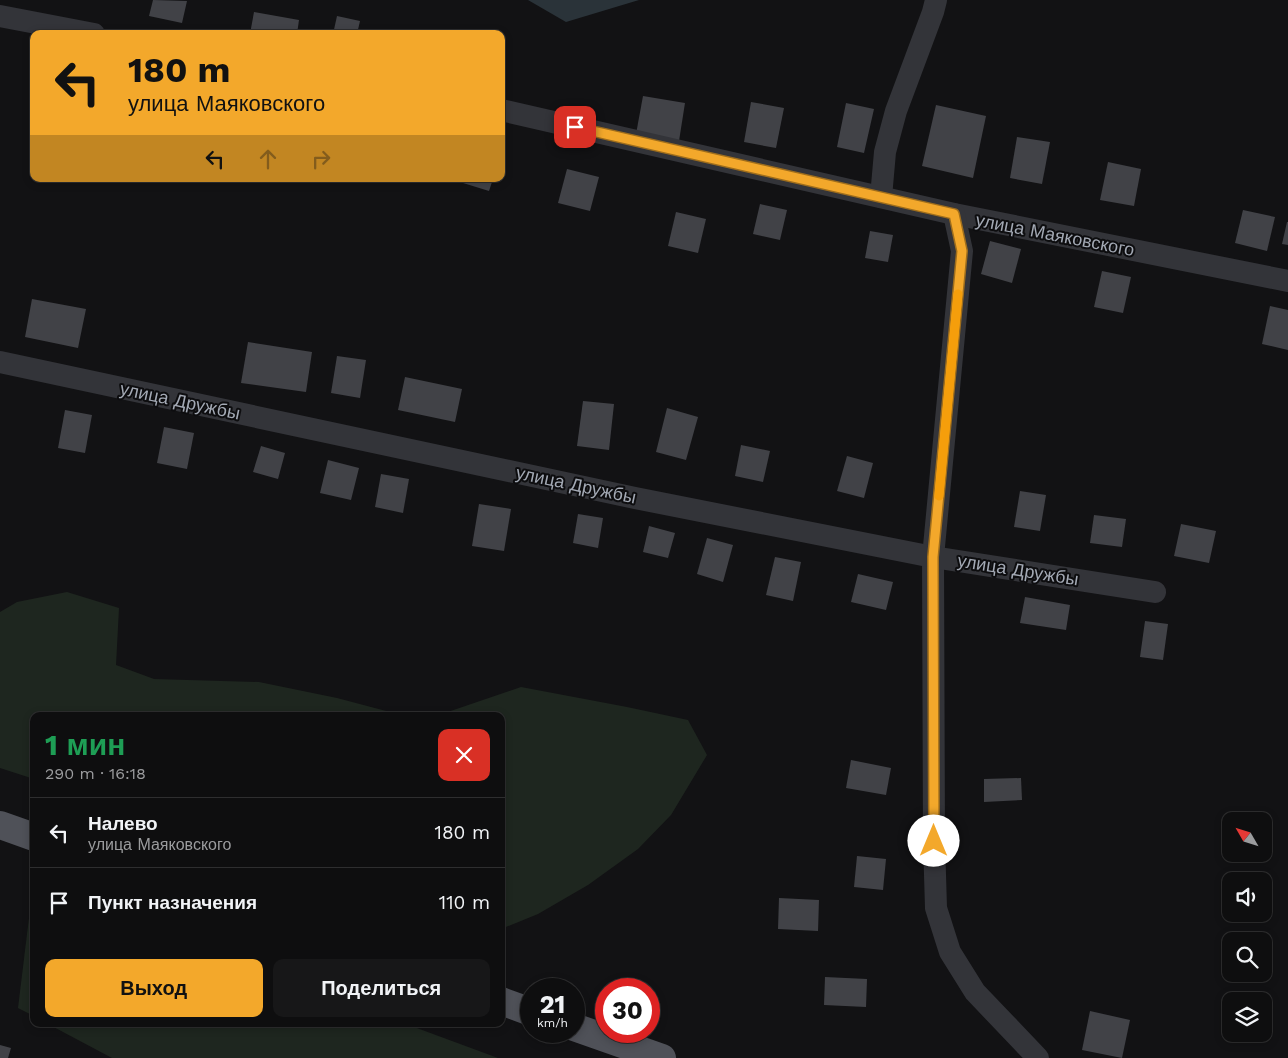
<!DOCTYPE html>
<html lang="ru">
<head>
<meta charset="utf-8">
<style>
  :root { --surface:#0e0e0f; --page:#171718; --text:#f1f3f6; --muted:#9b9c9e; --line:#2e2e2f; --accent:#f3a82b }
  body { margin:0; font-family:"Work Sans",sans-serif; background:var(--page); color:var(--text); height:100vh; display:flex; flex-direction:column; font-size:19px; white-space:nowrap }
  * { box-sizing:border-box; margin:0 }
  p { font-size:16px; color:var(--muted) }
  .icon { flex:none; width:28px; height:28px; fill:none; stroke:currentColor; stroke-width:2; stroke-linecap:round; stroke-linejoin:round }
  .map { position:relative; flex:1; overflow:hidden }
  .drawer { position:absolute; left:30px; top:712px; width:475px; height:315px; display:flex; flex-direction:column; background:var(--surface); border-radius:10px; box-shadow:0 2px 8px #0003,0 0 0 1px var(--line) }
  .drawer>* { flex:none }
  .top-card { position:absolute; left:30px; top:30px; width:475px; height:152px; border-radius:10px; box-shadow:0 2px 8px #0003,0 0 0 1px var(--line); background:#f3a82b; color:#111; overflow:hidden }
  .needle { width:32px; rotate:309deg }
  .buttons { position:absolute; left:1222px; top:812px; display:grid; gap:10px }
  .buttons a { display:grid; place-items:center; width:50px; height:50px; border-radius:10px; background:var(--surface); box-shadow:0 2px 8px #0003,0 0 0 1px var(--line); font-size:25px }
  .speed { position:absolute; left:520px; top:978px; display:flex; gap:10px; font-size:25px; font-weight:700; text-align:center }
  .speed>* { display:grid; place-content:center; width:65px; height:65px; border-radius:50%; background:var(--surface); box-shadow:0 2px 8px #0003,0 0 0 1px var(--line); line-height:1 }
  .speed small { font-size:12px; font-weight:400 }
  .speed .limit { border:8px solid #d22; background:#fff; color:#111 }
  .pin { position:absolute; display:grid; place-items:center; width:42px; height:42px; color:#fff; margin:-21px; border-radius:10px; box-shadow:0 2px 8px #0006 }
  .me { position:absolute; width:55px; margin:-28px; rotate:0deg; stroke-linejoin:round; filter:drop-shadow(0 0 4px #0008) }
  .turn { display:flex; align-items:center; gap:18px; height:105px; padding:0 15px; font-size:22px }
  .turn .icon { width:65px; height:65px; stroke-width:2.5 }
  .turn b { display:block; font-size:35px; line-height:42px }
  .lanes { display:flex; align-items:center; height:48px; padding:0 15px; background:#0003; justify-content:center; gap:25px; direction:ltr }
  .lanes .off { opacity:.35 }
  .round { display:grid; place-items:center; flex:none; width:52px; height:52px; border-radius:10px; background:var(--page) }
  .overview { display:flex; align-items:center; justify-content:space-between; height:85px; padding:0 15px }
  h1 { font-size:30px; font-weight:700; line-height:38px; color:#1e9e55 }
  .action { display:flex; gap:10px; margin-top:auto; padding:10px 15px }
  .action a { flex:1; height:58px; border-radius:10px; background:var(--accent); color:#111; font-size:20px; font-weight:700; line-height:58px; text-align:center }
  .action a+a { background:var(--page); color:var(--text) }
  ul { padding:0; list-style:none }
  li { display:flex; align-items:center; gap:15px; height:70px; padding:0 15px; border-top:1px solid var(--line) }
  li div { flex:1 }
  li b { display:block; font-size:19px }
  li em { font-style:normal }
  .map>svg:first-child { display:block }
  .green { fill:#1e261f }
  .water { fill:#2a3339 }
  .building { fill:#414247 }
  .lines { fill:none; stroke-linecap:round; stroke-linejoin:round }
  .minor { stroke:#333439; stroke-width:22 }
  .major { stroke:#4f5158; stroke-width:28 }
  .route-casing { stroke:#9e6d1c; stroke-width:12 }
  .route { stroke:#f3a82b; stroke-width:9 }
  .slow { stroke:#f59e0b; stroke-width:9 }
  .labels { text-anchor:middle; stroke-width:4; stroke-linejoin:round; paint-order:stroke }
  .street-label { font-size:18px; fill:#a3a9b4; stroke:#0d0d0f }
</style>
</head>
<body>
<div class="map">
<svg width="1288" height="1058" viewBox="0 0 1288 1058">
  <rect width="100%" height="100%" fill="#121214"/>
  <!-- green -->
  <g class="green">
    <polygon points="67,592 119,608 116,665 154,679 259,682 337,698 405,716 34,716 34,779 0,768 0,612 17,602"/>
    <polygon points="521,687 627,707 688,720 707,755 671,815 638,849 588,885 538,914 501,929 501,716 436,716"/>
    <polygon points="33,885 34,885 34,1016 18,1008"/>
    <polygon points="48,1024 406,1024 498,1058 112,1058"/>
  </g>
  <!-- water -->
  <polygon class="water" points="528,0 639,0 566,22"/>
  <!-- building -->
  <g class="building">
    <polygon points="153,0 187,1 182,23 149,16"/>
    <polygon points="254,12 299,20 297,34 250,34"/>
    <polygon points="337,16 360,21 357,34 333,34"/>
    <polygon points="643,96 685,103 679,141 636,134"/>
    <polygon points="751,102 784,108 776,148 744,142"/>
    <polygon points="846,103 874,109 864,153 837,147"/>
    <polygon points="936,105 986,116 973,178 922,166"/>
    <polygon points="1017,137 1050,142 1042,184 1010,178"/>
    <polygon points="1108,162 1141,169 1134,206 1100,200"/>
    <polygon points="567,169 599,177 590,211 558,203"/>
    <polygon points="465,179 493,179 489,191 463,183"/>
    <polygon points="760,204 787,210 780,240 753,234"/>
    <polygon points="1243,210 1275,217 1267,251 1235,243"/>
    <polygon points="676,212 706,219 698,253 668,246"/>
    <polygon points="1287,222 1288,222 1288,245 1282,244"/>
    <polygon points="870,231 893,235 888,262 865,258"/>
    <polygon points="990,241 1021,249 1012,283 981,274"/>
    <polygon points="1102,271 1131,277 1123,313 1094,307"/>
    <polygon points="32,299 86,309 78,348 25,337"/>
    <polygon points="1270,306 1288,310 1288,350 1262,344"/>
    <polygon points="248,342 312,352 306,392 241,383"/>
    <polygon points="337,356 366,360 360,398 331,393"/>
    <polygon points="405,377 462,389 455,422 398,410"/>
    <polygon points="583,401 614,404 609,450 577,446"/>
    <polygon points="667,408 698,417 686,460 656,452"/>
    <polygon points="65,410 92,415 85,453 58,448"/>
    <polygon points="164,427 194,433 187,469 157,463"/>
    <polygon points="741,445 770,451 763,482 735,476"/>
    <polygon points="261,446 285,453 278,479 253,472"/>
    <polygon points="847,456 873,463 864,498 837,491"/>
    <polygon points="328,460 359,468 351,500 320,493"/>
    <polygon points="381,474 409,479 403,513 375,507"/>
    <polygon points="1020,491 1046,495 1040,531 1014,527"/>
    <polygon points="479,504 511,509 504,551 472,546"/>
    <polygon points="578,514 603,518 598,548 573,543"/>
    <polygon points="1094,515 1126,519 1122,547 1090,543"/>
    <polygon points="1181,524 1216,531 1209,563 1174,556"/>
    <polygon points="649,526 675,533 668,558 643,552"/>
    <polygon points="707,538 733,545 723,582 697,574"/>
    <polygon points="775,557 801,562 793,601 766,595"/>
    <polygon points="858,574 893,582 886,610 851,602"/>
    <polygon points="1025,597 1070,605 1066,630 1020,623"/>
    <polygon points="1145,621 1168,624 1163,660 1140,657"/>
    <polygon points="851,760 891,768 886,795 846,788"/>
    <polygon points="1021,778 1022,800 984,802 984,779"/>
    <polygon points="857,856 886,859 883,890 854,887"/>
    <polygon points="779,898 819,900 818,931 778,929"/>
    <polygon points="825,977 867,979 866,1007 824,1005"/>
    <polygon points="1090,1011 1130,1020 1122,1058 1082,1050"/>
    <polygon points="0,1045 11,1048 8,1058 0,1058"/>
  </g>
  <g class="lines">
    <!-- minor -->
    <g class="minor">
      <polyline points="0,16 94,34"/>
      <polyline points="501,110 954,214 1288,281"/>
      <polyline points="881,197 885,152 896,111 933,12 936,0"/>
      <polyline points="954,214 962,251 933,557 934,841 936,908 950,952 975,992 1038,1058"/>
      <polyline points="0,362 635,498 933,557 1155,592"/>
    </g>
    <!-- major -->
    <g class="major">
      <polyline points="0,825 34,837"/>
      <polyline points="501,1001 531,1012"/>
      <polyline points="574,1027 662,1058"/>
    </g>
  </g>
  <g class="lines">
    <!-- route casing -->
    <g class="route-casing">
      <polyline id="route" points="575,127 954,214 962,251 933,557 934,841"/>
    </g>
    <!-- route -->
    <use href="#route" class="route"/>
    <!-- slow -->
    <polyline class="slow" points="939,496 958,294"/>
  </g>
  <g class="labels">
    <!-- street labels -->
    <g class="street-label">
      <text transform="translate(1055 235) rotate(11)" y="6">улица Маяковского</text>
      <text transform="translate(180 401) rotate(12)" y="6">улица Дружбы</text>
      <text transform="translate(576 485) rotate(12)" y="6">улица Дружбы</text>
      <text transform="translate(1018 570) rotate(9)" y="6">улица Дружбы</text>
    </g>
  </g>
</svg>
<div class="buttons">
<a><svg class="needle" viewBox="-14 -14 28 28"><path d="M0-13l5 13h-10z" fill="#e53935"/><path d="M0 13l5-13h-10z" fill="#9b9c9e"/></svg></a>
<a><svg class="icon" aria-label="sound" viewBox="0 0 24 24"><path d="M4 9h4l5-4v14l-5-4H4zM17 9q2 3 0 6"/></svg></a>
<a><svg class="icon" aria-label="search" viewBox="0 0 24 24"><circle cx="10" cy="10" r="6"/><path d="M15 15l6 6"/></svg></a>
<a><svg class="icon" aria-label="layers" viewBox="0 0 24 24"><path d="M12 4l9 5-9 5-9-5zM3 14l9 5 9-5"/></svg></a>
</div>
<div class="speed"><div>21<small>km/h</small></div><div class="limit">30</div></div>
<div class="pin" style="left:575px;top:127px;background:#d93025"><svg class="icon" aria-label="arrive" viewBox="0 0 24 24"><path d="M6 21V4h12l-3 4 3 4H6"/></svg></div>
<svg class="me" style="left:934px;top:841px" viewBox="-20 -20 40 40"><circle r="19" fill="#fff"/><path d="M0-13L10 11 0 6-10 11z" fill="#f3a82b"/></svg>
<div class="top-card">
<div class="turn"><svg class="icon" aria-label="left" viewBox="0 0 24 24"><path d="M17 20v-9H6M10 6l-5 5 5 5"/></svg><div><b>180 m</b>улица Маяковского</div></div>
<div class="lanes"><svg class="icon" aria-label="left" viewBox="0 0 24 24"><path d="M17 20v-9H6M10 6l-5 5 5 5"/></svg><svg class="icon off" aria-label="ahead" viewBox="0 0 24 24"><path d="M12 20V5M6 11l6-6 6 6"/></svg><svg class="icon off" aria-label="right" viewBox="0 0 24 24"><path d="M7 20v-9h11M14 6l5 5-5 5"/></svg></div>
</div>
<section class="drawer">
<div class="overview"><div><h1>1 мин</h1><p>290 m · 16:18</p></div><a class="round" style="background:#d93025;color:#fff"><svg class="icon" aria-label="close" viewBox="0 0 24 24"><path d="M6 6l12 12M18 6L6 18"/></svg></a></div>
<ul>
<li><svg class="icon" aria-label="left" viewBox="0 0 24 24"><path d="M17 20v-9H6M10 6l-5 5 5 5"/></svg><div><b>Налево</b><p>улица Маяковского</p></div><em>180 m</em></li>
<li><svg class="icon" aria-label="arrive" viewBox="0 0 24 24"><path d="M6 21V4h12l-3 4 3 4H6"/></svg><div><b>Пункт назначения</b></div><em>110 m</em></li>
</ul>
<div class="action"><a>Выход</a><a>Поделиться</a></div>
</section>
</div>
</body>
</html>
